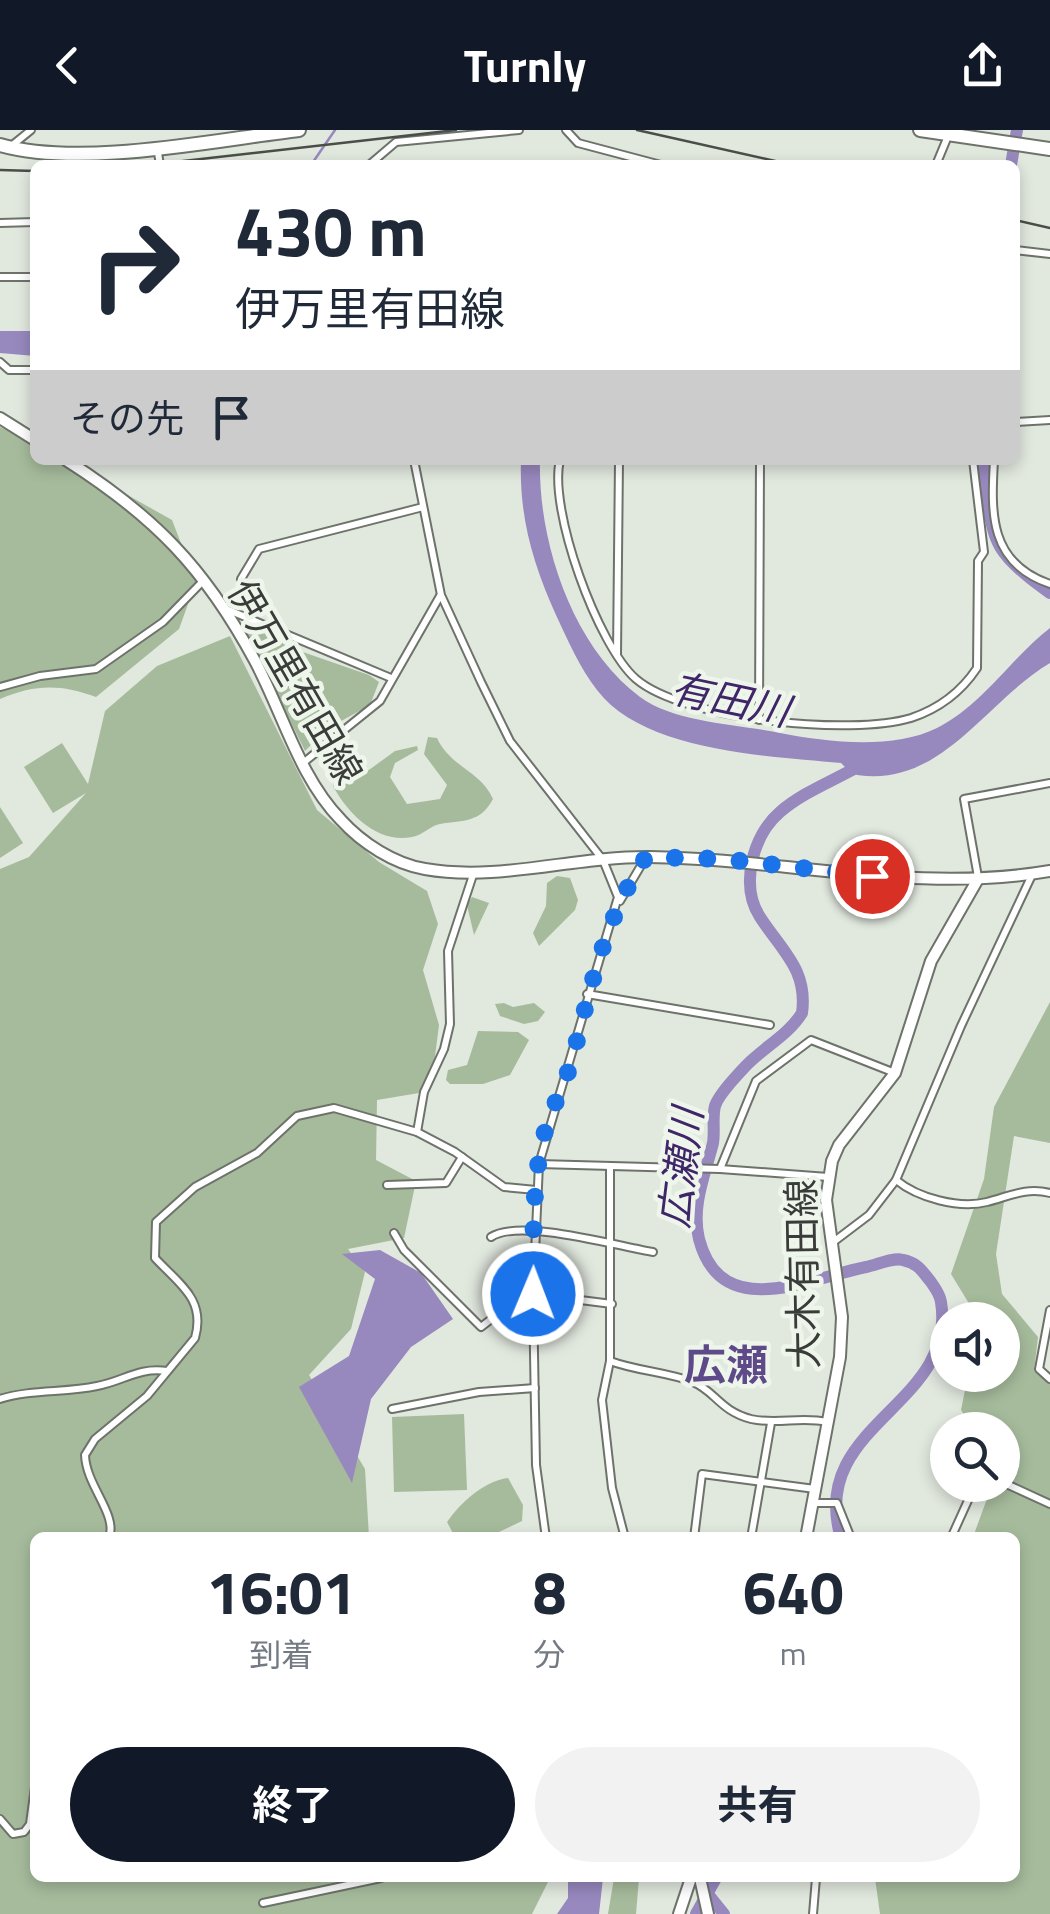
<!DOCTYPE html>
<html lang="ja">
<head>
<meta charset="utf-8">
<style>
  :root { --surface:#fff; --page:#f2f2f3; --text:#1f2937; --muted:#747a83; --accent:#111827 }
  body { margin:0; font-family:"Titillium Web","Noto Sans JP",sans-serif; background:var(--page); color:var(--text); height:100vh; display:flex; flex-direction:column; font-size:38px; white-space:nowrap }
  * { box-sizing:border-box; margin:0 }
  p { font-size:32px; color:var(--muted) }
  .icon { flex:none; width:55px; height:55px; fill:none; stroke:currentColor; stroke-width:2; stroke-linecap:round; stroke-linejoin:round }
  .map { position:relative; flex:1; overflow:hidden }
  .side { position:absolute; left:30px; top:1402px; width:990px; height:350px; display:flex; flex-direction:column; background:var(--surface); border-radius:15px; box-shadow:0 5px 15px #0003 }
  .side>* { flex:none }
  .hud { position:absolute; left:30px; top:30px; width:990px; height:305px; border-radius:15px; box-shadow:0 5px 15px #0003; background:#fff; color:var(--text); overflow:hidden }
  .controls { position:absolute; left:930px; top:1172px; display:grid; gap:20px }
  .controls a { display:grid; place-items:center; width:90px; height:90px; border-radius:50%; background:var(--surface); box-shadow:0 5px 15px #0003; font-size:50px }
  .pin { position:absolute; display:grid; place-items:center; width:85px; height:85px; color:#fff; margin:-42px; border:5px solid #fff; border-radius:50%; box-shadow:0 2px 10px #0007 }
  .me { position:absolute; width:110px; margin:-55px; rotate:1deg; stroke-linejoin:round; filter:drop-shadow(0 0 8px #0008) }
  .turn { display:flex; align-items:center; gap:35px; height:210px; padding:0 40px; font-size:45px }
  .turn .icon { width:130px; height:130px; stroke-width:2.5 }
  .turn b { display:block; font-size:70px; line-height:85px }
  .then { display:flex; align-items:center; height:95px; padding:0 40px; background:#0003; gap:20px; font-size:38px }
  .eta { display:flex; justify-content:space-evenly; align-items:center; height:170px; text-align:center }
  .eta b { font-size:60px; font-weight:700; line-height:70px }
  .primary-button { display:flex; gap:20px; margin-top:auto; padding:20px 40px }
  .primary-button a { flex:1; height:115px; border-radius:60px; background:var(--accent); color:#fff; font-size:40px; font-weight:700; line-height:115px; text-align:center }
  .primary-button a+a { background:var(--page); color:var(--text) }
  header { display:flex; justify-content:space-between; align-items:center; height:130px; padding:0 40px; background:var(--accent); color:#fff; font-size:45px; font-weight:700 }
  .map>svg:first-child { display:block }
  .green { fill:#a6bb9c }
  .water { fill:#9788be }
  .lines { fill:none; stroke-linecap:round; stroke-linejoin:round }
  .stream { stroke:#9788be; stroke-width:2.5 }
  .river { stroke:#9788be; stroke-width:12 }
  .street-casing { stroke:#6d736a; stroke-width:10 }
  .secondary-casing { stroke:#6d736a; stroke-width:14 }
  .highway-casing { stroke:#6d736a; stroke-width:16 }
  .street { stroke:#fff; stroke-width:6 }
  .secondary { stroke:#fff; stroke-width:10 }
  .highway { stroke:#fff; stroke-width:12 }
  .rail { stroke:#4a4e49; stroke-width:2.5 }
  .route { stroke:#1a73e8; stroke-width:18; stroke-dasharray:0 32.4 }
  .labels { text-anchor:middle; stroke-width:9; stroke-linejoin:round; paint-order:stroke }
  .street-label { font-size:38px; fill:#393c38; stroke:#eef5eb }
  .water-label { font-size:40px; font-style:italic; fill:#3f2668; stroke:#eef5eb }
  .quarter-label { font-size:42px; font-weight:bold; fill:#5e4a88; stroke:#eef5eb }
</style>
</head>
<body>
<header><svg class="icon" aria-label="back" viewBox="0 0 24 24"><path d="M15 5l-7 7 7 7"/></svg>Turnly<svg class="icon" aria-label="share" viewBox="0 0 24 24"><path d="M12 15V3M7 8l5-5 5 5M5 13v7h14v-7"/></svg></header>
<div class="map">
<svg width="1050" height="1784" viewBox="0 0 1050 1784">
  <rect width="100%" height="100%" fill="#e1e8de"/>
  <!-- green -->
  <g class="green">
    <path d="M0,297L35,313V330H65L172,390L196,452L179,499L96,567C61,554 35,554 0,569Z"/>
    <polygon points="258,499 297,520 369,545 379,552 370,575 327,599 305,621 246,501"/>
    <polygon points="230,506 317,680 379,732 427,761 438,794 423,840 439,895 433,942 419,963 377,970 376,1030 416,1051 404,1108 348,1119 365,1142 351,1199 309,1245 365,1339 369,1407 35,1408 35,1748 550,1748 532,1784 0,1784 0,739 29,727 86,663 53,683 24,637 62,613 88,654 105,581 157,536"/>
    <path d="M428,607L437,608C450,637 481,641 493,669C480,693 464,690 440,694C430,696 423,705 412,707C378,714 348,684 333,656L336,650L362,645L395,621L417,616L418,620L395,633L390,647L407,674L440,669L447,655L424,624Z"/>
    <polygon points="0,677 23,713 0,728"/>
    <polygon points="557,746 570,748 578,770 575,780 539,816 533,803 546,776 547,753"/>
    <polygon points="472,767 489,773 474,805 467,775"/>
    <polygon points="1050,872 1050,1013 1014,1006 996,1124 1002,1164 1038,1207 1034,1241 1050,1251 1050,1784 880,1784 875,1748 1015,1748 1015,1408 973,1407 992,1355 1002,1355 1002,1300 974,1300 961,1280 968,1245 1002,1245 1002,1190 979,1190 951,1144 984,1049 994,977"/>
    <polygon points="504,873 513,877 534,873 545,882 538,891 524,894 500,886 495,874"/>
    <polygon points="478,901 518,902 529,910 510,945 483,954 450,954 446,950 448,940 467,935"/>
    <polygon points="464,1284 467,1360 394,1362 392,1287"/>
    <path d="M508,1348L523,1375L522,1391L499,1402L455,1407L447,1392C460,1373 484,1351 508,1348Z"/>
    <polygon points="614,1748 639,1748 636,1784 608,1784"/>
  </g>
  <!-- water -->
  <g class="water">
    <polygon points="0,201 35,201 35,226 0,223"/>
    <path d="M521,330H540C538,412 572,516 640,567C675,593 738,594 780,603C826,612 893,620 937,598C983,575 1011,528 1050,498V533C981,574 937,667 843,642L846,638L841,633C769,626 644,622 597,560C580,538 568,511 556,485C533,434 519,387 521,330Z"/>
    <polygon points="380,1120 421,1143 453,1189 411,1217 371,1269 352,1353 299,1257 349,1226 375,1149 342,1124"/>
    <polygon points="568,1748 603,1748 599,1784 557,1784 568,1768"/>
  </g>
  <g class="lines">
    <!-- stream -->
    <polyline class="stream" points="311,35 335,0"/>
    <!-- river -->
    <g class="river">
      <polyline points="1011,35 1017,0"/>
      <path d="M982,330C996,405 981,415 1050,463"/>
      <path d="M841,1408C807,1294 958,1276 941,1172C940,1164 935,1158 931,1152C922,1141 918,1133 903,1130C892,1127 877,1135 866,1137C807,1149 721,1193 699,1109C691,1076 705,1045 713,1013C715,1001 712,988 715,976C719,964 734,949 742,940C760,919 787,907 802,883C808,840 782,821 760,787C740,756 752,706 780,682C803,662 835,650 861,635"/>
      <polyline points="707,1763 724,1784"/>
      <polyline points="696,1784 716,1748"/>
    </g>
    <!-- street casing -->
    <g class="street-casing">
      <g id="street">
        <polyline points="566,0 578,13 661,35"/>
        <polyline points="10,17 31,0"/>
        <polyline points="157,17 160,35"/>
        <polyline points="369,35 396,12 519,0"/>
        <polyline points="936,35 948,6"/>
        <polyline points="0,93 35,92"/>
        <polyline points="1015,120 1050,124"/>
        <polyline points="0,147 35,147"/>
        <polyline points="0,232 9,240 35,240"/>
        <polyline points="1015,292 1050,290"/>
        <polyline points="414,330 441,465 481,552 510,611 603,730 618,767 539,1034 533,1168 536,1335 546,1408"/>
        <path d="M560,330C548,379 598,516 636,549C684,590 852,606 911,588C938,579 961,562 977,538L978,431L984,422L973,330"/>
        <path d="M994,330C991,384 989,433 1050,454"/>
        <polyline points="241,449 259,419 423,377"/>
        <polyline points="226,479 391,548"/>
        <polyline points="617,525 619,330"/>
        <polyline points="0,557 40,546 96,539 163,492 203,451"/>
        <polyline points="759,590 760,330"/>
        <polyline points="303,633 380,571 440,466"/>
        <polyline points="978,747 964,669 1050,653"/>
        <polyline points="620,771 646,727"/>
        <polyline points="587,864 770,895"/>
        <polyline points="417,1002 424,962 444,919 450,894 448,821 473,745"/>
        <polyline points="539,1034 720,1039 828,1047"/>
        <polyline points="610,1037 610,1231 602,1270 612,1358 625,1408"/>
        <polyline points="720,1039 756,951 811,910 895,943"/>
        <path d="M896,1050C918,1068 959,1079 987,1072C1010,1066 1026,1057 1050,1063"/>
        <polyline points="387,1055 446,1053 462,1027"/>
        <polyline points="394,1103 404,1120 481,1197 511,1174 533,1168"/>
        <path d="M491,1107C519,1088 617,1116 653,1122"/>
        <polyline points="832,1113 869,1085 896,1050 961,896 1032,745"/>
        <polyline points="533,1164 612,1174"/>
        <polyline points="1050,1180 1039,1239 1050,1249"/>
        <path d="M610,1231C637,1241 667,1242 693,1252C715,1261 720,1281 751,1289C777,1295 801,1286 827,1292"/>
        <path d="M0,1269C32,1259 65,1263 97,1256C124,1251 138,1237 167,1241"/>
        <polyline points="392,1279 479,1262 535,1258"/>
        <polyline points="1002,1352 1050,1374"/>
        <polyline points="814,1373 837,1373 851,1408"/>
        <path d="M109,1408C118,1384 86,1356 85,1325L95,1309L147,1266L195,1208C206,1169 179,1154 155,1128L156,1092L195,1057L257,1023L297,986L334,978L417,1002L455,1022L504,1057L536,1060"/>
        <polyline points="694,1408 702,1344 815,1359"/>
        <polyline points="751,1408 771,1293"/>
        <polyline points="951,1408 975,1355"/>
        <polyline points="0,1689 13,1704 24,1702 30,1694 35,1657"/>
        <polyline points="263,1773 381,1748"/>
        <polyline points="813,1784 816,1748"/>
      </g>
    </g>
    <!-- secondary casing -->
    <g class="secondary-casing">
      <g id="secondary">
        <polyline points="0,288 35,310"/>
        <path d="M66,330C154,386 205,438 255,531C283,583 299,647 341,690C362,713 394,734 425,739C499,752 575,726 650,727C785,729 916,764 1050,741"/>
        <polyline points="806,1408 840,1227 842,1187 826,1070 832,1031 839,1015 895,943 931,831 978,749"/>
        <polyline points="700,1748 708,1784"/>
        <polyline points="679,1784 691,1748"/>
      </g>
    </g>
    <!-- highway casing -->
    <g class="highway-casing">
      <g id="highway">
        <polyline points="920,0 1050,19"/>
        <path d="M0,15C82,38 214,10 299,0"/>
      </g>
    </g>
    <!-- street -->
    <use href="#street" class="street"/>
    <!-- secondary -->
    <use href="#secondary" class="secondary"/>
    <!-- highway -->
    <use href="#highway" class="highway"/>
    <!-- rail -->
    <g class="rail">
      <polyline points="637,0 793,35"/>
      <polyline points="148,35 456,0"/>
      <polyline points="0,40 35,41"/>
      <polyline points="1015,90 1050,98"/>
    </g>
  </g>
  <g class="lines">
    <!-- route -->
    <path class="route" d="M533,1164C534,1112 531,1056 544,1005C551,978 566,953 573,926C591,857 605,787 646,727L724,729L872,746"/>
  </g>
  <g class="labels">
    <!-- street labels -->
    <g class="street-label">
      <text transform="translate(295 552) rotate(60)" y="13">伊万里有田線</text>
      <text transform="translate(803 1144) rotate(-91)" y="13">大木有田線</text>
    </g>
    <!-- water labels -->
    <g class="water-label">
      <text transform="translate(730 570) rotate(12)" y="14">有田川</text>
      <text transform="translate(681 1038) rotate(-83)" y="14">広瀬川</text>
    </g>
    <!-- quarter labels -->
    <g class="quarter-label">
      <text x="726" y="1250">広瀬</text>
    </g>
  </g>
</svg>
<div class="controls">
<a><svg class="icon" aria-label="sound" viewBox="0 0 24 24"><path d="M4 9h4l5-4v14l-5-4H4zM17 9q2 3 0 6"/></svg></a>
<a><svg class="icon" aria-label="search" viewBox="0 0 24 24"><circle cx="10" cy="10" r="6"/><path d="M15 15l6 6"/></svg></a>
</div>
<div class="pin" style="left:872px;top:746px;background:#d93025"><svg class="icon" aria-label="arrive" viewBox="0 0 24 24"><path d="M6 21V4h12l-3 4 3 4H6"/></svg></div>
<svg class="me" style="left:533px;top:1164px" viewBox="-20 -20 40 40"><circle r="17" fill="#1a73e8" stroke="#fff" stroke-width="3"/><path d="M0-11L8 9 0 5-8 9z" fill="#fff"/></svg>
<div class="hud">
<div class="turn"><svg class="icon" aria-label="right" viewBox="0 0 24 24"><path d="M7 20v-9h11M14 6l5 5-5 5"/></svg><div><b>430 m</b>伊万里有田線</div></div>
<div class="then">その先<svg class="icon" aria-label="arrive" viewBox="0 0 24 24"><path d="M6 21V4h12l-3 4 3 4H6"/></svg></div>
</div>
<section class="side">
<div class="eta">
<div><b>16:01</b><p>到着</p></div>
<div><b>8</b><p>分</p></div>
<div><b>640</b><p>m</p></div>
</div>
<div class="primary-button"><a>終了</a><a>共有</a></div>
</section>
</div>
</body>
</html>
